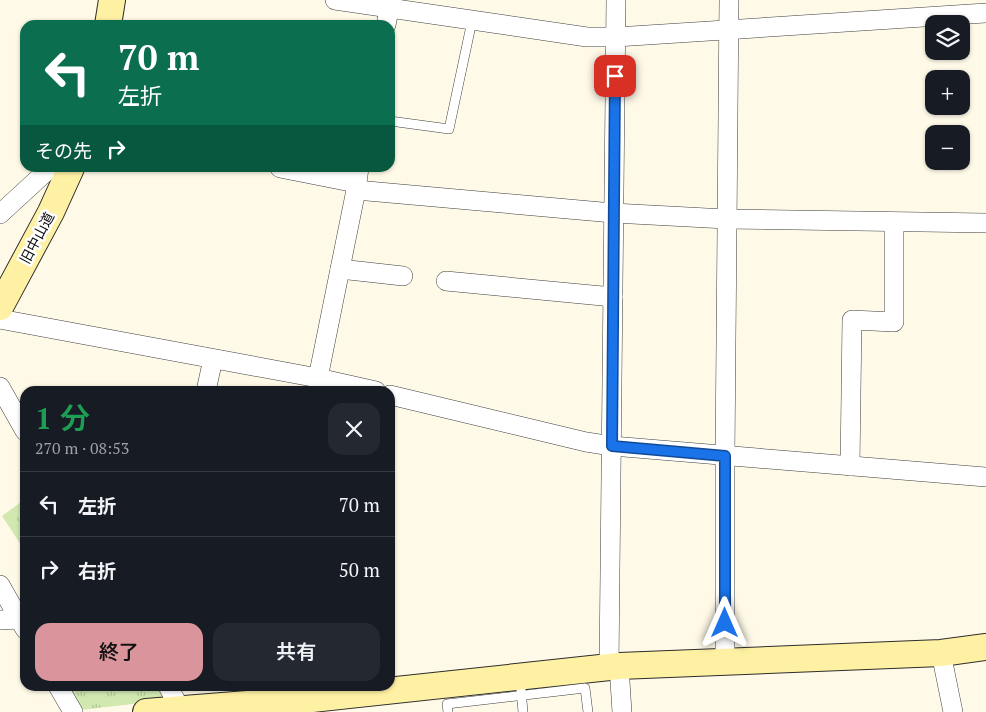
<!DOCTYPE html>
<html lang="ja">
<head>
<meta charset="utf-8">
<style>
  :root { --surface:#171b24; --page:#242831; --text:#f1f3f6; --muted:#9ea1a6; --line:#363941; --accent:#da949c }
  body { margin:0; font-family:"PT Serif","Noto Sans JP",serif; background:var(--page); color:var(--text); height:100vh; display:flex; flex-direction:column; font-size:19px; white-space:nowrap }
  * { box-sizing:border-box; margin:0 }
  p { font-size:16px; color:var(--muted) }
  .icon { flex:none; width:28px; height:28px; fill:none; stroke:currentColor; stroke-width:2; stroke-linecap:round; stroke-linejoin:round }
  .map { position:relative; flex:1; overflow:hidden }
  .side { position:absolute; left:20px; top:386px; width:375px; height:305px; display:flex; flex-direction:column; background:var(--surface); border-radius:15px; box-shadow:0 1px 4px #0004 }
  .side>* { flex:none }
  .top-card { position:absolute; left:20px; top:20px; width:375px; height:152px; border-radius:15px; box-shadow:0 1px 4px #0004; background:#0b6e4f; color:#fff; overflow:hidden }
  .fabs { position:absolute; left:925px; top:15px; display:grid; gap:10px }
  .fabs a { display:grid; place-items:center; width:45px; height:45px; border-radius:10px; background:var(--surface); box-shadow:0 1px 4px #0004; font-size:25px }
  .pin { position:absolute; display:grid; place-items:center; width:42px; height:42px; color:#fff; margin:-21px; border-radius:10px; box-shadow:0 2px 8px #0006 }
  .me { position:absolute; width:55px; margin:-28px; rotate:0deg; stroke-linejoin:round; filter:drop-shadow(0 0 4px #0008) }
  .turn { display:flex; align-items:center; gap:18px; height:105px; padding:0 15px; font-size:22px }
  .turn .icon { width:65px; height:65px; stroke-width:2.5 }
  .turn b { display:block; font-size:35px; line-height:42px }
  .then { display:flex; align-items:center; height:48px; padding:0 15px; background:#0003; gap:10px; font-size:19px }
  .round { display:grid; place-items:center; flex:none; width:52px; height:52px; border-radius:15px; background:var(--page) }
  .overview { display:flex; align-items:center; justify-content:space-between; height:85px; padding:0 15px }
  h1 { font-size:30px; font-weight:600; line-height:38px; color:#1e9e55 }
  .cta { display:flex; gap:10px; margin-top:auto; padding:10px 15px }
  .cta a { flex:1; height:58px; border-radius:15px; background:var(--accent); color:#111; font-size:20px; font-weight:600; line-height:58px; text-align:center }
  .cta a+a { background:var(--page); color:var(--text) }
  ul { padding:0; list-style:none }
  li { display:flex; align-items:center; gap:15px; height:65px; padding:0 15px; border-top:1px solid var(--line) }
  li div { flex:1 }
  li b { display:block; font-size:19px }
  li em { font-style:normal }
  .map>svg:first-child { display:block }
  .park { fill:url(#park-tufts) }
  .lines { fill:none; stroke-linecap:round; stroke-linejoin:round }
  .lane-casing { stroke:#3d3d3d; stroke-width:10 }
  .street-casing { stroke:#3d3d3d; stroke-width:20 }
  .secondary-casing { stroke:#2c2c2c; stroke-width:28 }
  .lane { stroke:#fff; stroke-width:9 }
  .street { stroke:#fff; stroke-width:19 }
  .secondary { stroke:#fff1a3; stroke-width:26 }
  .route-casing { stroke:#114b97; stroke-width:12 }
  .route { stroke:#1a73e8; stroke-width:9 }
  .labels { text-anchor:middle; stroke-width:5; stroke-linejoin:round; paint-order:stroke }
  .street-label { font-size:14px; fill:#0a0a0a; stroke:#fff }
</style>
</head>
<body>
<div class="map">
<svg width="986" height="712" viewBox="0 0 986 712">
  <defs>
    <pattern id="park-tufts" width="24" height="20" patternUnits="userSpaceOnUse" patternTransform="scale(1.25)"><rect width="24" height="20" fill="#d1e9b1"/><path d="M3 7l-1-3M5 7V3M7 7l1-3M15 17l-1-3M17 17v-4M19 17l1-3" fill="none" stroke="#b2c697"/></pattern>
  </defs>
  <rect width="100%" height="100%" fill="#fffae8"/>
  <!-- park -->
  <g class="park">
    <polygon points="25,499 25,551 2,516"/>
    <polygon points="65,686 163,686 167,700 80,710"/>
  </g>
  <g class="lines">
    <!-- lane casing -->
    <g class="lane-casing">
      <g id="lane">
        <polyline points="390,121 449,129 472,21"/>
        <polyline points="521,690 523,712"/>
        <polyline points="448,712 447,704 585,688 588,712"/>
      </g>
    </g>
    <!-- street casing -->
    <g class="street-casing">
      <g id="street">
        <polyline points="335,0 587,37 616,37 986,13"/>
        <polyline points="386,25 391,0"/>
        <polyline points="280,168 356,183"/>
        <polyline points="356,190 613,213 726,219 986,223"/>
        <polyline points="0,214 50,168"/>
        <polyline points="340,269 403,276"/>
        <polyline points="446,281 613,297"/>
        <polyline points="0,319 318,378 376,391"/>
        <polyline points="318,378 356,190 359,168"/>
        <polyline points="0,387 25,431"/>
        <polyline points="206,391 213,359"/>
        <polyline points="390,395 586,442 612,446 986,477"/>
        <polyline points="850,466 852,320 894,322 894,222"/>
        <polyline points="0,585 25,629"/>
        <polyline points="0,620 19,619"/>
        <polyline points="941,653 953,712"/>
        <polyline points="725,661 725,456 729,0"/>
        <polyline points="619,666 622,712"/>
        <polyline points="609,667 616,0"/>
        <polyline points="58,686 73,712"/>
        <polyline points="168,686 180,709"/>
      </g>
    </g>
    <!-- secondary casing -->
    <g class="secondary-casing">
      <g id="secondary">
        <polyline points="108,25 112,0"/>
        <polyline points="0,307 51,212 71,168"/>
        <polyline points="146,712 312,699 619,666 941,653 986,647"/>
      </g>
    </g>
    <!-- lane -->
    <use href="#lane" class="lane"/>
    <!-- street -->
    <use href="#street" class="street"/>
    <!-- secondary -->
    <use href="#secondary" class="secondary"/>
  </g>
  <g class="lines">
    <!-- route casing -->
    <g class="route-casing">
      <polyline id="route" points="615,76 612,446 725,456 725,623"/>
    </g>
    <!-- route -->
    <use href="#route" class="route"/>
  </g>
  <g class="labels">
    <!-- street labels -->
    <g class="street-label">
      <text transform="translate(37 238) rotate(-62)" y="5">旧中山道</text>
    </g>
  </g>
</svg>
<div class="fabs">
<a><svg class="icon" aria-label="layers" viewBox="0 0 24 24"><path d="M12 4l9 5-9 5-9-5zM3 14l9 5 9-5"/></svg></a>
<a>+</a>
<a>−</a>
</div>
<div class="pin" style="left:615px;top:76px;background:#d93025"><svg class="icon" aria-label="arrive" viewBox="0 0 24 24"><path d="M6 21V4h12l-3 4 3 4H6"/></svg></div>
<svg class="me" style="left:725px;top:623px" viewBox="-20 -20 40 40"><path d="M0-17L14 15 0 8-14 15z" fill="#1a73e8" stroke="#fff" stroke-width="4"/></svg>
<div class="top-card">
<div class="turn"><svg class="icon" aria-label="left" viewBox="0 0 24 24"><path d="M17 20v-9H6M10 6l-5 5 5 5"/></svg><div><b>70 m</b>左折</div></div>
<div class="then">その先<svg class="icon" aria-label="right" viewBox="0 0 24 24"><path d="M7 20v-9h11M14 6l5 5-5 5"/></svg></div>
</div>
<section class="side">
<div class="overview"><div><h1>1 分</h1><p>270 m · 08:53</p></div><a class="round"><svg class="icon" aria-label="close" viewBox="0 0 24 24"><path d="M6 6l12 12M18 6L6 18"/></svg></a></div>
<ul>
<li><svg class="icon" aria-label="left" viewBox="0 0 24 24"><path d="M17 20v-9H6M10 6l-5 5 5 5"/></svg><div><b>左折</b></div><em>70 m</em></li>
<li><svg class="icon" aria-label="right" viewBox="0 0 24 24"><path d="M7 20v-9h11M14 6l5 5-5 5"/></svg><div><b>右折</b></div><em>50 m</em></li>
</ul>
<div class="cta"><a>終了</a><a>共有</a></div>
</section>
</div>
</body>
</html>
